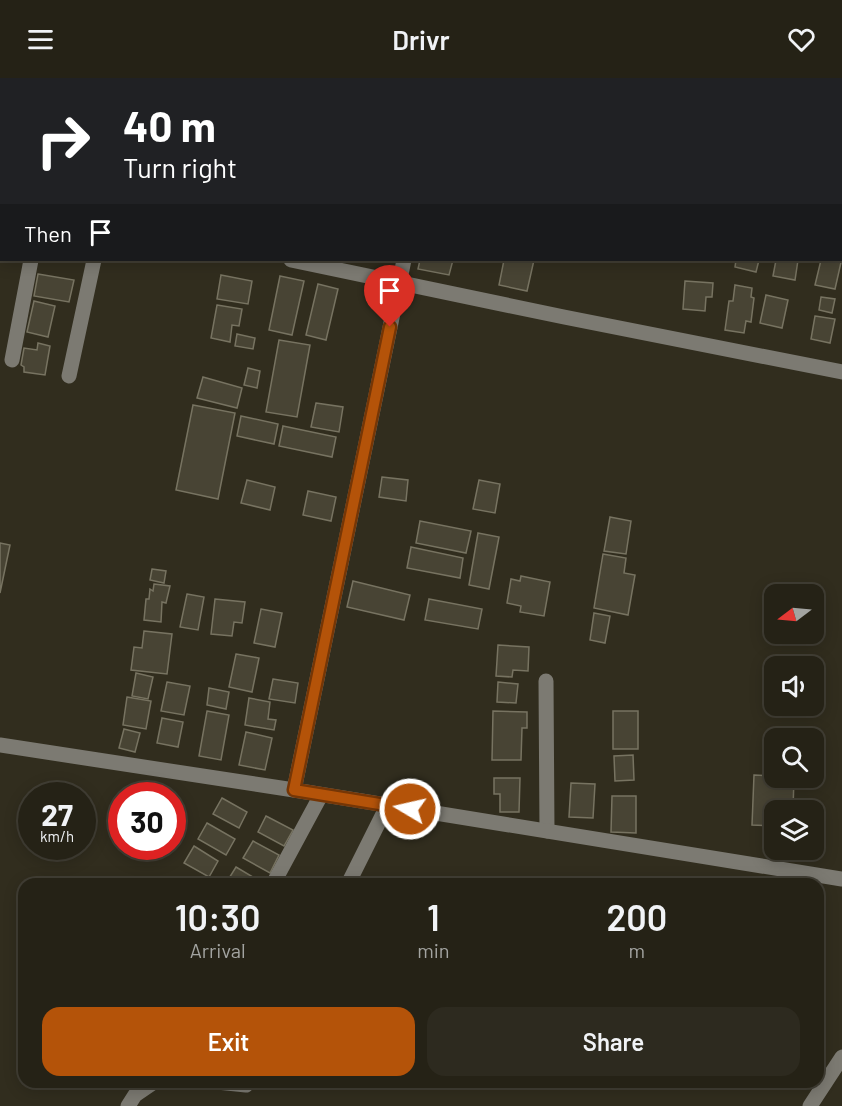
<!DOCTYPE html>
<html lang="en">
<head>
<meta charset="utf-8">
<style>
  :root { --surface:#252216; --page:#2d2a1f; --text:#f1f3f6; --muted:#a3a4a1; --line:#423f35; --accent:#b45309 }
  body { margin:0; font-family:Barlow,sans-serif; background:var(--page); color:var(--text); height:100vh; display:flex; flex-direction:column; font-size:22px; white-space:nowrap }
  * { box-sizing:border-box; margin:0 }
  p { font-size:20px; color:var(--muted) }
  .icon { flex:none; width:33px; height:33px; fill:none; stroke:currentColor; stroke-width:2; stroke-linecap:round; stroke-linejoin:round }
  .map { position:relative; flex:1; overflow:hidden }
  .side { position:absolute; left:18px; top:800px; width:806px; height:210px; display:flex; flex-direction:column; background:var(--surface); border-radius:18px; box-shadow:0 3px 15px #0003,0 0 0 2px var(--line) }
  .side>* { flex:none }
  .banner { position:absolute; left:0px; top:0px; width:843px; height:183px; box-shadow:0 3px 15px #0003,0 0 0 2px var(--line); background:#202124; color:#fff; overflow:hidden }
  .needle { width:39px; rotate:254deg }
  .tools { position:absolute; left:764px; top:506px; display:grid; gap:12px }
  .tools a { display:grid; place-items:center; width:60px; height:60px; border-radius:12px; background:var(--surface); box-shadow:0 3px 15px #0003,0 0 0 2px var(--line); font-size:30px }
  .speed { position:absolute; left:18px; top:704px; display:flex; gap:12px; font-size:30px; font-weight:700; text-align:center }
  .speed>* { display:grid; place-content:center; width:78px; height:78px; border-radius:50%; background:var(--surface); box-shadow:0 3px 15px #0003,0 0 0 2px var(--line); line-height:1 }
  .speed small { font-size:15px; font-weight:400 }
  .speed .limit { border:9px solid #d22; background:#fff; color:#111 }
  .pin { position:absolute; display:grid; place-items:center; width:51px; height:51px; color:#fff; margin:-62px -26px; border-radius:50% 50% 50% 0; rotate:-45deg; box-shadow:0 0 6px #0007 }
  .pin .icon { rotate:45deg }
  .me { position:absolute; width:66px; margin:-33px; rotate:279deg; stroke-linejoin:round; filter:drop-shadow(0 0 4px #0008) }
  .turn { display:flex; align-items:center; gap:21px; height:126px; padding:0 24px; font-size:27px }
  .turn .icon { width:78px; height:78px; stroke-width:2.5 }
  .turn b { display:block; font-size:42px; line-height:51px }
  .then { display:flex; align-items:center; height:57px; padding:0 24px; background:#0003; gap:12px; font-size:22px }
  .eta { display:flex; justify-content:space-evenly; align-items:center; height:102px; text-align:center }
  .eta b { font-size:36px; font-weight:600; line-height:42px }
  .cta { display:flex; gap:12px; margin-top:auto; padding:12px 24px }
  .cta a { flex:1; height:69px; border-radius:18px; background:var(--accent); color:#fff; font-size:24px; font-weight:600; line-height:69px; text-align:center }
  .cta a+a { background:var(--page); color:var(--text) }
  header { display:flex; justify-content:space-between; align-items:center; height:78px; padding:0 24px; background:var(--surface); font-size:27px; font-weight:600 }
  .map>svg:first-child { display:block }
  .building { fill:#484434; stroke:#777361; stroke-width:1.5 }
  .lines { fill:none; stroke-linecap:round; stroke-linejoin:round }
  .minor { stroke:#7c7a72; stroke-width:15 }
  .route-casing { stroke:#753606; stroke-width:15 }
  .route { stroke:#b45309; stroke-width:10 }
</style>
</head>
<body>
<header><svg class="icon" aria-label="menu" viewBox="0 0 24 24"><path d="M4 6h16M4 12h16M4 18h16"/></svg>Drivr<svg class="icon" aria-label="heart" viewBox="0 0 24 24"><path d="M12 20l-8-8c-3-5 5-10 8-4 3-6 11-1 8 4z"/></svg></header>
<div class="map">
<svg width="842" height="1028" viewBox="0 0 842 1028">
  <rect width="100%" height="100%" fill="#312d1e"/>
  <!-- building -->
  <g class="building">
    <polygon points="842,176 842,180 835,211 815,207 821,182 842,182"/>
    <polygon points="420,182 453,182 449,197 418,191"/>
    <polygon points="504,182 534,182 527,213 499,207"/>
    <polygon points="736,182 759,182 756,194 735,189"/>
    <polygon points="776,182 798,182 795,202 773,198"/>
    <polygon points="38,196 74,202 69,224 34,218"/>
    <polygon points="221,197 252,203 248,226 217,221"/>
    <polygon points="280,198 304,203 292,257 269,252"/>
    <polygon points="685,203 713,205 712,219 706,219 705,233 683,231"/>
    <polygon points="318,206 338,211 326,262 306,257"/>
    <polygon points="735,207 752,210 751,219 754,220 751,244 746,243 744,255 725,252 729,223 733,223"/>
    <polygon points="766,217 788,222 782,250 760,245"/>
    <polygon points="821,219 835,221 832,235 819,232"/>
    <polygon points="34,223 55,228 48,259 27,254"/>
    <polygon points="217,227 242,231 239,248 232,247 230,264 211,260"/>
    <polygon points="815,238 835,241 830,265 811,261"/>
    <polygon points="237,256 255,260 253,271 235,268"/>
    <polygon points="279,262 310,267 297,339 266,334"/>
    <polygon points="38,265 50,268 45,297 24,294 24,289 21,287 24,270 37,272"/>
    <polygon points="248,290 260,293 257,310 244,307"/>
    <polygon points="203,299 242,310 237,330 197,320"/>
    <polygon points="316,325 343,329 339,354 311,349"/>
    <polygon points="193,327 235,335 218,421 176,412"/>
    <polygon points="241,338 278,346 274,366 237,358"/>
    <polygon points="283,348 336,359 332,379 279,368"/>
    <polygon points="382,399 408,402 406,423 379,419"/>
    <polygon points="247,402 275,409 270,432 241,425"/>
    <polygon points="479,402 500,406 495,435 473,431"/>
    <polygon points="308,413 336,419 331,443 303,437"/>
    <polygon points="610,439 631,443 626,476 604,473"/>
    <polygon points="420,443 471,453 466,475 416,465"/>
    <polygon points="478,455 499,459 489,511 469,507"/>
    <polygon points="0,465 10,467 0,515"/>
    <polygon points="411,469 463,480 460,500 407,490"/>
    <polygon points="603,476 626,480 624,495 635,497 628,537 594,530"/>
    <polygon points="152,491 166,493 164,505 150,502"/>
    <polygon points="521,498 550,504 544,538 520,534 521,528 507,525 511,501 520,503"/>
    <polygon points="353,503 410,517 404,542 347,529"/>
    <polygon points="154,506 170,508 166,525 162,524 161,544 144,542 146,521 149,521 150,511 153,513"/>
    <polygon points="187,516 204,519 198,552 180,549"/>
    <polygon points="215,521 245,524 242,545 234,544 232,558 211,556"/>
    <polygon points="429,521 482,531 478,551 425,542"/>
    <polygon points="261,531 282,535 275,569 254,565"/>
    <polygon points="594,535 610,538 605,565 590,562"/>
    <polygon points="144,553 172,556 167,596 131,592 134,569 142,570"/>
    <polygon points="498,567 529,569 528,593 513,592 512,599 496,598"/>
    <polygon points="236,576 259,580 252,614 229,609"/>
    <polygon points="136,595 153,599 148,621 132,618"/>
    <polygon points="273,601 298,605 295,625 269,621"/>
    <polygon points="167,604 190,608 184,637 161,633"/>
    <polygon points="498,604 518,606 516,625 497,624"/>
    <polygon points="209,610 229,614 226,631 207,627"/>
    <polygon points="127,619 151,623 146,651 123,647"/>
    <polygon points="249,620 270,624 268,641 276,642 274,652 245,647"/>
    <polygon points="207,633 229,637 221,682 199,678"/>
    <polygon points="493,633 527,634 527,650 522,650 521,682 492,682"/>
    <rect x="613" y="633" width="25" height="38"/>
    <polygon points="162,640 183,644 178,669 157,665"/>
    <polygon points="124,651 140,655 135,674 119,670"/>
    <polygon points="246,654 272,660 265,692 239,687"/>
    <polygon points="633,677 634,702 615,703 614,678"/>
    <polygon points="754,697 794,699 793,732 774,732 774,748 752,747"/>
    <polygon points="494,700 520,700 519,734 500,734 500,716 494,716"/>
    <polygon points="571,705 595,706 593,740 569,739"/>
    <polygon points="612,718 636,718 636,755 611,754"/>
    <polygon points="222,720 247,734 239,750 213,736"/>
    <polygon points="266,738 293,752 284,768 258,754"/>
    <polygon points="207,745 235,761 226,777 198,761"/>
    <polygon points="253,763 279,777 270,795 243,780"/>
    <polygon points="194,768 218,783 209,799 184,785"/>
    <polygon points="236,789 263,805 262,806 226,805"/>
  </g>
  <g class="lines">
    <!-- minor -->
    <g class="minor">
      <polyline points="440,2 440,0"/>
      <polyline points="0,124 2,124"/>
      <polyline points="291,182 564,239 842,294"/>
      <polyline points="12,282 31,182"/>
      <polyline points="69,298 94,182"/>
      <polyline points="546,603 547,753"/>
      <polyline points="0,667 294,712 842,801"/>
      <polyline points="294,712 404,182"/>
      <polyline points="273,806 321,717"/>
      <polyline points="348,806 387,728"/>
      <polyline points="217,1004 246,1007 248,1004"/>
      <polyline points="128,1028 135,1017 154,1004"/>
      <polyline points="810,1028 842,979"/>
    </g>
  </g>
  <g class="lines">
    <!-- route casing -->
    <g class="route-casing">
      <polyline id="route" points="390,249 294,712 410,731"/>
    </g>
    <!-- route -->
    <use href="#route" class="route"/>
  </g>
</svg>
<div class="tools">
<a><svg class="needle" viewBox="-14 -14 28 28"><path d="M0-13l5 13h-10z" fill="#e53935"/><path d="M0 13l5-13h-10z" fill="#a3a4a1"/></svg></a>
<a><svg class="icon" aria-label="sound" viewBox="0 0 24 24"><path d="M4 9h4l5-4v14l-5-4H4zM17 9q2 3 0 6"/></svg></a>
<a><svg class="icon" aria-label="search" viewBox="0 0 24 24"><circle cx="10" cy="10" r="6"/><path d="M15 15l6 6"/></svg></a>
<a><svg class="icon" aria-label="layers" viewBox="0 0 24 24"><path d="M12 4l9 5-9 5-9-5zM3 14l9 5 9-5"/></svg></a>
</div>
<div class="speed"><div>27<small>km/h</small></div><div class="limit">30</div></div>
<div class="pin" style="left:390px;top:249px;background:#d93025"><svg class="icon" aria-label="arrive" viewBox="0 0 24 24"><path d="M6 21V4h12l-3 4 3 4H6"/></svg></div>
<svg class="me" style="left:410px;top:731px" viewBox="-20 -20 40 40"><circle r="17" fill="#b45309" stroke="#fff" stroke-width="3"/><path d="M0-11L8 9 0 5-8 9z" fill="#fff"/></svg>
<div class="banner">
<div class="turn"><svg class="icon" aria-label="right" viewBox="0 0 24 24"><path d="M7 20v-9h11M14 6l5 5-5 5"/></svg><div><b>40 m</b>Turn right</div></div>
<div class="then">Then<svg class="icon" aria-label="arrive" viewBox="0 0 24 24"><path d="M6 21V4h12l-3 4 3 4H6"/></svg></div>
</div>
<section class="side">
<div class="eta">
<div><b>10:30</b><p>Arrival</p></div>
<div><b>1</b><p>min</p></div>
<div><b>200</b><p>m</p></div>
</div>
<div class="cta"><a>Exit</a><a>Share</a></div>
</section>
</div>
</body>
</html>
